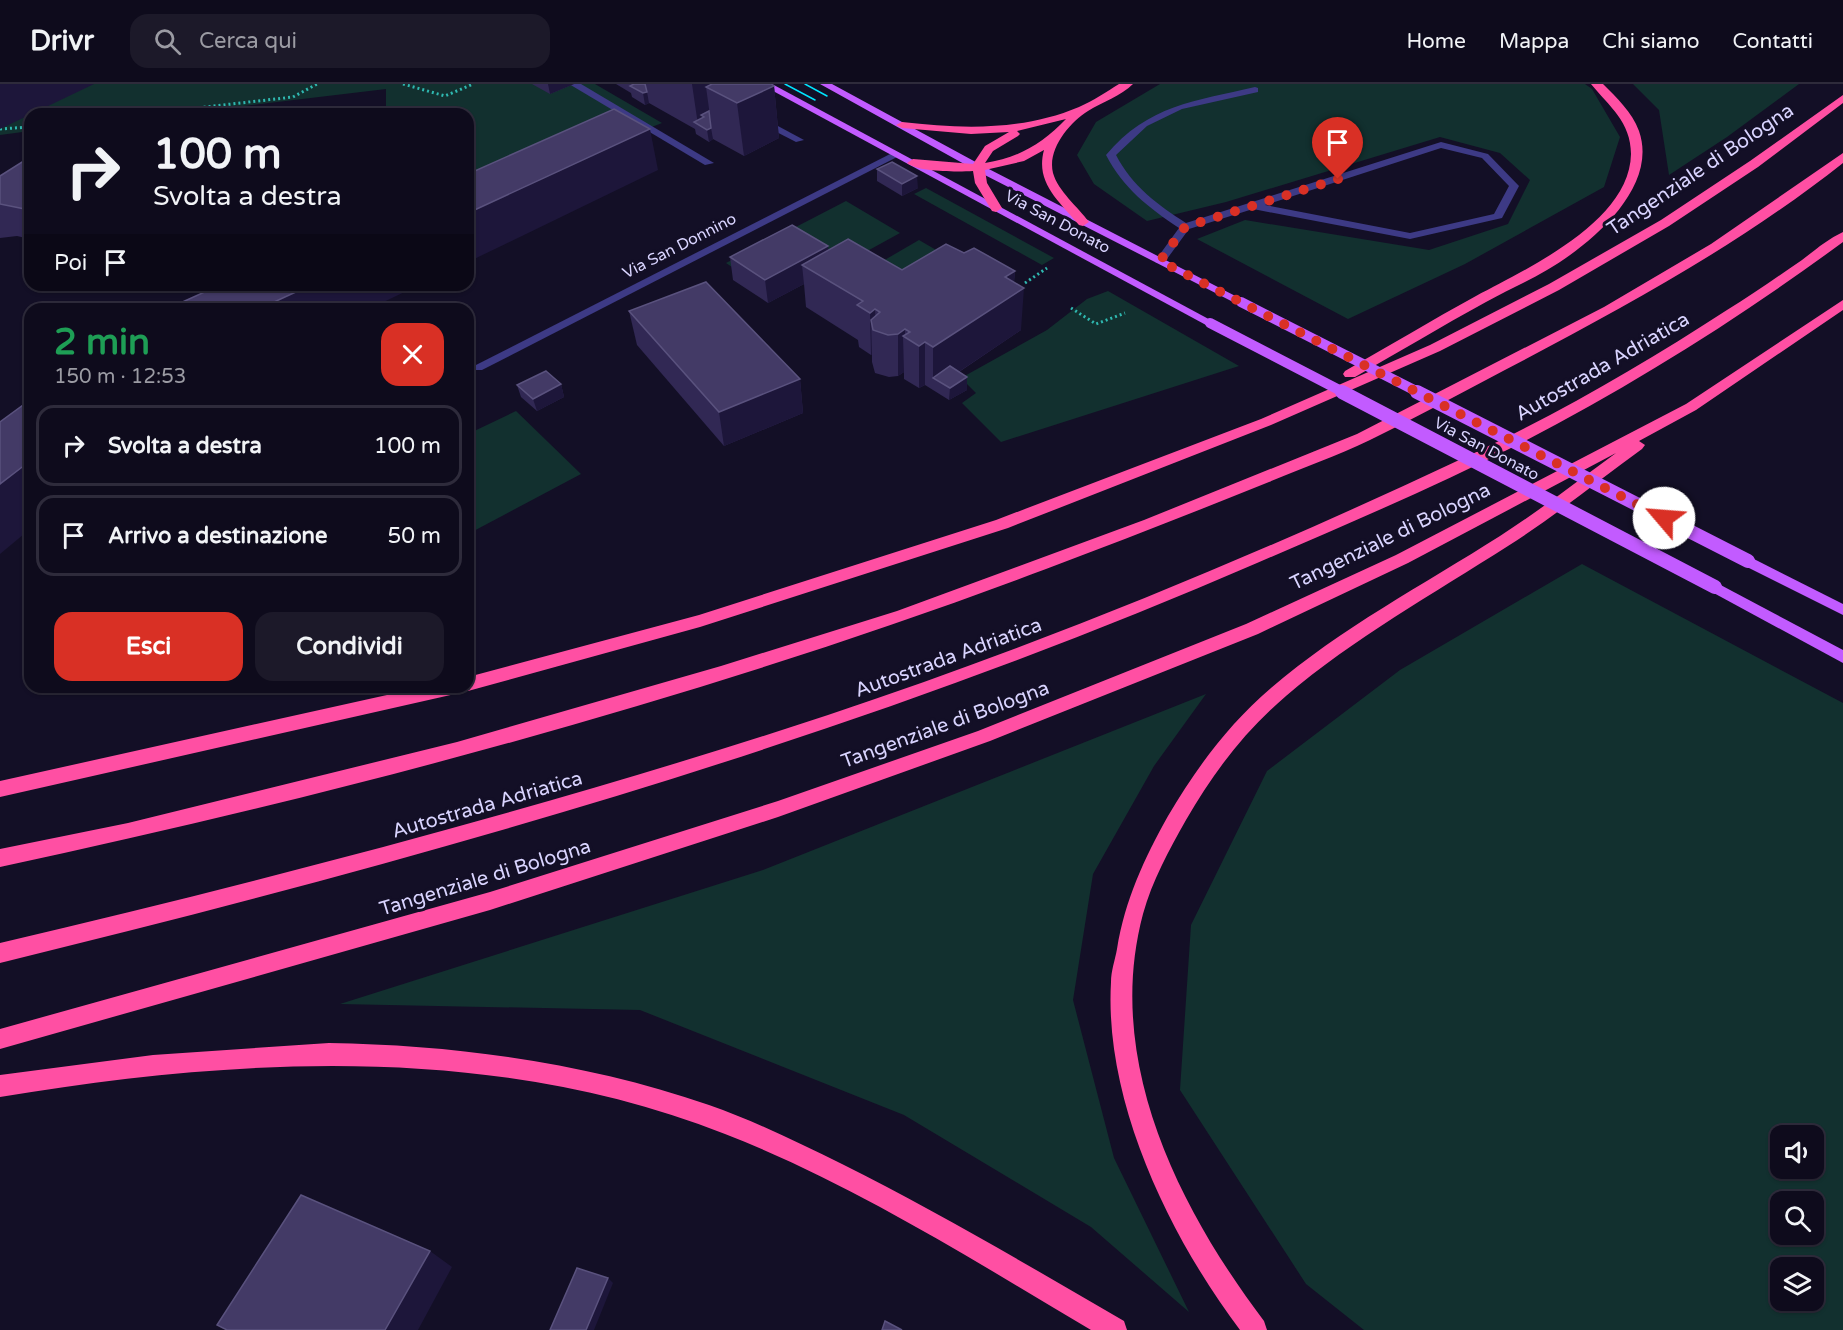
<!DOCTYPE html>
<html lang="it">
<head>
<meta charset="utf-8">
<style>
  :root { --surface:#0e0b1c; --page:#1c1929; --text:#f1f3f6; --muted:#9b9ba3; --line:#2e2b3b; --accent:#d93025 }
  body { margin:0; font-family:"Varela Round",sans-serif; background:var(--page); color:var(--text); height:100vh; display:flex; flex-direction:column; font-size:22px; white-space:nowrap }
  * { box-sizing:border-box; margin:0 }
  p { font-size:20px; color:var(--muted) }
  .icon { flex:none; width:33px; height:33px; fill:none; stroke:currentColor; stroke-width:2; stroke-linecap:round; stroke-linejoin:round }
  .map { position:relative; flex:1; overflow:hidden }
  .details { position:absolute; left:24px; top:219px; width:450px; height:390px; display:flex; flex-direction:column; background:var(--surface); border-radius:18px; box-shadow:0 2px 4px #0004,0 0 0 2px var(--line) }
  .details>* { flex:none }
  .hud { position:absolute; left:24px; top:24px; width:450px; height:183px; border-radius:18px; box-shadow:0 2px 4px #0004,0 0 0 2px var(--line); background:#0e0b1c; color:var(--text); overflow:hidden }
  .buttons { position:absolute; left:1770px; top:1041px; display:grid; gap:12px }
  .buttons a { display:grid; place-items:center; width:54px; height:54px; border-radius:12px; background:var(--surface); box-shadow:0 2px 4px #0004,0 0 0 2px var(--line); font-size:30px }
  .pin { position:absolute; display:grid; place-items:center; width:51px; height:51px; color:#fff; margin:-62px -26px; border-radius:50% 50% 50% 0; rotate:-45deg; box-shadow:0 0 6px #0007 }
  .pin .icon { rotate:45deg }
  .me { position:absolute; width:66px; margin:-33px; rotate:297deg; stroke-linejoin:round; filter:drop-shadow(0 0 4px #0008) }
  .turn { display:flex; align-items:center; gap:21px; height:126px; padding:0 30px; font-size:27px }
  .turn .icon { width:78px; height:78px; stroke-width:2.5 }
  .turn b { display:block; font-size:42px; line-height:51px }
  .then { display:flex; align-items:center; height:57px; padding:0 30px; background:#0003; gap:12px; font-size:22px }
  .round { display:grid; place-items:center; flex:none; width:63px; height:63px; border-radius:18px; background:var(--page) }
  .headline { display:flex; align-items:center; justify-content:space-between; height:102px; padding:0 30px }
  h1 { font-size:36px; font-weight:800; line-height:45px; color:#1e9e55 }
  .cta { display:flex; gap:12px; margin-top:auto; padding:12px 30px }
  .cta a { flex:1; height:69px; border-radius:18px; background:var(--accent); color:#fff; font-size:24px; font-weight:800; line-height:69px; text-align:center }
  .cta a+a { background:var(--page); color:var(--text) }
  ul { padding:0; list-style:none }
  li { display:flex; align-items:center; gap:18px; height:81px; margin:0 12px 9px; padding:0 18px; border:3px solid var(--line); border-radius:18px }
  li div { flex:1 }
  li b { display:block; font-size:22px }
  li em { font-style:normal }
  header { display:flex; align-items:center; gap:36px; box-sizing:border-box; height:84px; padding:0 30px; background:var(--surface); border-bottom:2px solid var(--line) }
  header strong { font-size:28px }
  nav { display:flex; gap:33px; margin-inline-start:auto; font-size:21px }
  .search { width:420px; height:54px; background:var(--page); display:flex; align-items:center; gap:15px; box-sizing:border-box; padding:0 21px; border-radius:18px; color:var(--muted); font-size:22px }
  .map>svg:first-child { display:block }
  .green { fill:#12302f; fill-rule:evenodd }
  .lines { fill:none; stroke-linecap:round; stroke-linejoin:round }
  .path { stroke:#2fb8b0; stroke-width:3; stroke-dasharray:2 3; stroke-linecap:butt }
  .minor { fill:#3d3a85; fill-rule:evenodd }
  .major { fill:#c25bff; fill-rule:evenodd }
  .highway { fill:#ff4fa3; fill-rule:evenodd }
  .tram { stroke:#00e5ff; stroke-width:1.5 }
  .major-bridge-far1 { stroke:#c25bff; stroke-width:10 }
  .major-bridge { stroke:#c25bff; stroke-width:14 }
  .wall { fill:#312854 }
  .shaded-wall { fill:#1d163a }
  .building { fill:#433a66; stroke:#5a527e; stroke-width:1.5 }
  .route { stroke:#d93025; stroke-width:10; stroke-dasharray:0 18 }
  .labels { text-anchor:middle; stroke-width:6; stroke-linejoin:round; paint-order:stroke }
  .far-street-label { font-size:16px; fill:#d9d4ff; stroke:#130f26 }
  .street-label { font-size:20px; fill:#d9d4ff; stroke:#130f26 }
</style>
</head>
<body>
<header>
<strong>Drivr</strong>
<div class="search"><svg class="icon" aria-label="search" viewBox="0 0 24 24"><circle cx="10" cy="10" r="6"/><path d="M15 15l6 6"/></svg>Cerca qui</div>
<nav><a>Home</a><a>Mappa</a><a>Chi siamo</a><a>Contatti</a></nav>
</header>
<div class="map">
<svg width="1843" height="1246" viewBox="0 0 1843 1246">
  <rect width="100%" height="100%" fill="#130f26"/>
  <!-- green -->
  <g class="green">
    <polygon points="45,0 595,0 662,39 468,115 468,30 386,30 386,5 175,30 30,30 30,47 0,51 0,21"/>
    <polygon points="1160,0 1585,0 1592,5 1620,53 1604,103 1465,180 1348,235 1197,155 1245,136 1429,166 1508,140 1530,96 1500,69 1440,53 1226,118 1147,137 1094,100 1077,71 1096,38"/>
    <polygon points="1633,0 1799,0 1727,53 1669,91 1659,26"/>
    <polygon points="926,104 1054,174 1042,181 914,110"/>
    <polygon points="846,117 900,149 840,182 741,189 726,179"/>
    <polygon points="919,156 967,184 924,209 876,181"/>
    <polygon points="1108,207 1239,282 1001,358 962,319 976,309 961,294 1047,246 1087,215"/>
    <polygon points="516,327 581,390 468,450 468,350"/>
    <path d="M1582,480L1843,619V1246H1364L1306,1200L1180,1006L1191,841L1267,687L1400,586ZM1780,1052H1814V1084H1780ZM1780,1118H1814V1150H1780ZM1780,1184H1814V1216H1780Z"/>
    <polygon points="1206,610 1154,682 1093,790 1073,916 1114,1074 1189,1228 1091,1143 904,1031 640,926 340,920 763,786"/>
  </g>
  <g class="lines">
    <!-- path -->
    <g class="path">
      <polyline points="403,0 445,12 473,0"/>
      <polyline points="144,30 293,13 317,0"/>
      <polyline points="0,45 30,43"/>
      <polyline points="1025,199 1047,184"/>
      <polyline points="1071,224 1096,240 1125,229"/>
    </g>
    <!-- minor -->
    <g class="minor">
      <polygon points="569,0 581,0 714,79 705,81"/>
      <path d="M1255,3L1258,4V8L1182,25L1147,42L1116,71C1132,102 1158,121 1186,139L1441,58L1488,70L1519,102L1502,134L1410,155L1253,125L1189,145L1164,179H1156L1155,177L1179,144C1149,124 1123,104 1106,71C1148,21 1195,17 1255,3ZM1441,64L1482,74L1509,102L1494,130L1410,149L1265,121Z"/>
      <polygon points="757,34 763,34 804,56 796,58 757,38"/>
      <polygon points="896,67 901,70 899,72 482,286 474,286 472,283"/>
    </g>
    <!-- major -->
    <g class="major">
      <polygon points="760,0 772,0 1216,239 1214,241 1206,241"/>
      <polygon points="820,0 832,0 983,82 1247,218 1241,221 1237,220 975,86"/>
      <polygon points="1748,472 1843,520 1843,531 1743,481 1741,477 1743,473"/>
      <polygon points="1715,498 1843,566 1843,579 1710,507 1708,503 1710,499"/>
    </g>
    <!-- highway -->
    <g class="highway">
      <path d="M1119,0H1133C1121,12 1102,18 1088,27C1070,38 1047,65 1053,89C1058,107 1078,123 1089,138L1083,142L1079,141C1059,117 1035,99 1044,66L1024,77L985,86L987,99L1002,124L996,128L992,127L975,99L973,87C957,88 918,88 907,79L913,75L973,80L985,62L1009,48L971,50L902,44L896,41L902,38C962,45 1022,47 1079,23C1093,17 1106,8 1119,0ZM1066,35C1043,59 1019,74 985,79L993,67L1018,52L1020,50L1017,47Z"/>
      <path d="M1591,0H1603C1617,14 1632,28 1639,47C1659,104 1590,161 1547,186C1527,198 1506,207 1486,218C1442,242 1399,268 1355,293H1345L1343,290L1345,287C1389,262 1432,236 1476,212C1526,185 1630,138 1631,70C1631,38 1609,22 1591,0Z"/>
      <polygon points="1843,11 1843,19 1758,83 1669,142 1559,206 1440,267 1271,341 1008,444 700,543 468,607 463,605 455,610 0,713 0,697 423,603 468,603 468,593 699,531 996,436 1261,335 1430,261 1549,200 1661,136 1750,77"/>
      <path d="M1843,69V79C1738,162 1621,225 1503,287C1459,310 1415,334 1370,356C1337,372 1302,384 1269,398C1195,428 1120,457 1046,485C706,613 354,707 0,783V765L128,739L457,658L721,582L897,527L1144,436L1357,350L1604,223L1711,160Z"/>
      <path d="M1843,148V158C1741,233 1633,301 1521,359C1435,403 1345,441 1257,479C852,655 428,774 0,879V859C279,793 555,721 828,631C1042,560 1253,473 1457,377C1551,334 1641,282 1727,226C1753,210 1777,193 1802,176C1815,166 1828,155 1843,148Z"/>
      <path d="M1843,216V226L1696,326L1639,357L1645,361L1642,365C1598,397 1555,432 1508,462C1433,510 1354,554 1286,612C1244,648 1213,689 1186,736C1169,766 1152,797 1143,830C1104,976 1178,1123 1264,1237L1267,1246H1240C1170,1153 1104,1018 1111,898C1111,887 1115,876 1117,865C1125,816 1144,775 1168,732C1197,683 1228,641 1271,604C1341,544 1423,501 1500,452C1540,426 1578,397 1616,369L1408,479L1258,550L990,657L778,733L490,826L0,965V945L490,808L778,717L978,647L1246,540L1396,471L1686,320Z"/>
      <path d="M329,959C457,961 588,979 709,1021C755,1037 799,1059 842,1080C938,1128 1031,1183 1124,1237L1127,1246H1091C973,1176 853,1100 725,1050C494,959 239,973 0,1013V991L153,971Z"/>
    </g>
    <!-- tram -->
    <g class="tram">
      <polyline points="785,0 815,16"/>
      <polyline points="805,0 827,12"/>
    </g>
    <!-- major-bridge-far1 -->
    <g class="major-bridge-far1">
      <polyline points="1241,218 1420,309"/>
      <polyline points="1210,239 1345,309"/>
    </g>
    <!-- major-bridge -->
    <g class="major-bridge">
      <polyline points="1342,308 1715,503"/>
      <polyline points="1417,308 1748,477"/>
    </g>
  </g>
  <!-- wall -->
  <g class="wall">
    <polygon points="532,0 574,0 550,10"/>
    <polygon points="616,0 771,0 774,2 779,54 744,72 713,55 709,58 696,50 695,45 649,19 645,21 632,13 631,9"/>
    <polygon points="30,79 30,155 17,152 0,154 0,92"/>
    <polygon points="877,85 918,104 902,112 877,97"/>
    <polygon points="828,162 828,166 902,186 964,169 1015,187 1014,198 1021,246 959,288 967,293 967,306 949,316 925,301 919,304 904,295 904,288 898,292 889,293 875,289 872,278 872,271 871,271 859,263 858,256 806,223 804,200 768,219 733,196 730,173"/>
    <polygon points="629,227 800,295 803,329 724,362 637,261"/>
    <polygon points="561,300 564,313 537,327 521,313 517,301"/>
  </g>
  <!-- shaded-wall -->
  <g class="shaded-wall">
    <polygon points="0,0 94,0 0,45"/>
    <polygon points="548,0 574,0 550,10"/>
    <polygon points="692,0 710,0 710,5 706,3 711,39 698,41"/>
    <polygon points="774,2 779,54 744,72 737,19"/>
    <polygon points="647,8 649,19 645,21 643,9"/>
    <polygon points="711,44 713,55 709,58 707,46"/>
    <polygon points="650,45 658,86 468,178 468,129"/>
    <polygon points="917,92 918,104 902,112 902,100"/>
    <polygon points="828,162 830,186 802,181 804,200 768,219 765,196"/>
    <polygon points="1015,187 1013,211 1024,204 1021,246 942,299 933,294 933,263 1005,193"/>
    <polygon points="311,201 419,201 369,225 259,225"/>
    <polygon points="875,225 876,247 871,236 872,271 871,271 870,229"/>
    <polygon points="905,245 905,253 903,252 904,288 898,292 898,250"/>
    <polygon points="925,258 925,301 919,304 919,262"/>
    <polygon points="967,293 967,306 949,316 950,304"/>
    <polygon points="800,295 803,329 724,362 719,328"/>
    <polygon points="561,300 564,313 537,327 533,315"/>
    <polygon points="30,377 30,445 0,470 0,400"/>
    <polygon points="430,1167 452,1183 418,1246 385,1246"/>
    <polygon points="608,1194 613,1199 594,1246 586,1246"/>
  </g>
  <!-- building -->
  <g class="building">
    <polygon points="634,0 645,0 647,8 643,9 630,2"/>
    <polygon points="712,0 771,0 774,2 737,19 706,3"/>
    <polygon points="267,23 266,30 211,30"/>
    <polygon points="614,25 650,45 468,129 468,90"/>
    <polygon points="709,27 711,44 707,46 694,38 704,33 701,31"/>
    <polygon points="22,78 30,79 30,126 0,120 0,92"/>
    <polygon points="892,78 917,92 902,100 877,85"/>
    <polygon points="792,141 828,162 765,196 730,173"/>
    <polygon points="848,155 902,186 946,160 964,169 974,164 1015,187 1005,193 1024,204 933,263 925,258 919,262 903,252 910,248 905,245 898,250 888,251 873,246 871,236 880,228 875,225 870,229 857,221 863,217 802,181"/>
    <polygon points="706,198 800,295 719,328 629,227"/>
    <polygon points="220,201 311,201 259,225 167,225"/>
    <polygon points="950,282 967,293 950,304 933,294"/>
    <polygon points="546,287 561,300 533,315 517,301"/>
    <polygon points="30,316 30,377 0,400 0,338"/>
    <polygon points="301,1111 430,1167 385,1246 227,1246 217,1241"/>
    <polygon points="577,1184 608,1194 586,1246 550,1246"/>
    <polygon points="885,1237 902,1246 882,1246"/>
  </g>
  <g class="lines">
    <!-- route -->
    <polyline class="route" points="1338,95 1185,143 1160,177 1664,434"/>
  </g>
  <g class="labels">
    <!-- far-street labels -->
    <g class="far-street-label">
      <text transform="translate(1058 137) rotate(28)" y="6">Via San Donato</text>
      <text transform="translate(679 161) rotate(-27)" y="6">Via San Donnino</text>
      <text transform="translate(1487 364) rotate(28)" y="6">Via San Donato</text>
    </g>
    <!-- street labels -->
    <g class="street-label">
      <text transform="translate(1700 85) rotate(-34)" y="7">Tangenziale di Bologna</text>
      <text transform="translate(1602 282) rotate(-30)" y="7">Autostrada Adriatica</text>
      <text transform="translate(1390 452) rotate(-26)" y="7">Tangenziale di Bologna</text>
      <text transform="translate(948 573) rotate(-20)" y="7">Autostrada Adriatica</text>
      <text transform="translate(945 640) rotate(-20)" y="7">Tangenziale di Bologna</text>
      <text transform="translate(487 720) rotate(-16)" y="7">Autostrada Adriatica</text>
      <text transform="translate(485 793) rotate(-17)" y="7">Tangenziale di Bologna</text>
    </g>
  </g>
</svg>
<div class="buttons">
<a><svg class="icon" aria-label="sound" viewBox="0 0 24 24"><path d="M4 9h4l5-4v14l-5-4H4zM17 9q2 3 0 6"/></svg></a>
<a><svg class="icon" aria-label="search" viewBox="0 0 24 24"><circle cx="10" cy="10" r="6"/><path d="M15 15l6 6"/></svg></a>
<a><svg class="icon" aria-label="layers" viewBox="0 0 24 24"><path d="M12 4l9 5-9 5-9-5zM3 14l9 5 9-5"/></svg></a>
</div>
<div class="pin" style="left:1338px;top:95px;background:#d93025"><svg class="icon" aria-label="arrive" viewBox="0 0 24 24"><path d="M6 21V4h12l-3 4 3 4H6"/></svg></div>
<svg class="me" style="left:1664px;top:434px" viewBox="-20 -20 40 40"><circle r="19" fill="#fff"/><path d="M0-13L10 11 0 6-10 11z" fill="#d93025"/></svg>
<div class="hud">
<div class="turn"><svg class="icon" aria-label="right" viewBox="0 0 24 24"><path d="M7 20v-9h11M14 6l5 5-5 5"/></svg><div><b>100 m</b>Svolta a destra</div></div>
<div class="then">Poi<svg class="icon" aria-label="arrive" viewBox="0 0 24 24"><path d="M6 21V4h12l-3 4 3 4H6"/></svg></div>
</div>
<section class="details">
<div class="headline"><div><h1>2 min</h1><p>150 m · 12:53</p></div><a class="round" style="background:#d93025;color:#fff"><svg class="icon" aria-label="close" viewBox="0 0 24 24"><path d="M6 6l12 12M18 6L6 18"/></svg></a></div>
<ul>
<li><svg class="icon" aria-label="right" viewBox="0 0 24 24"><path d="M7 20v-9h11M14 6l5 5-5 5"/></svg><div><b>Svolta a destra</b></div><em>100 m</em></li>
<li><svg class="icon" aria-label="arrive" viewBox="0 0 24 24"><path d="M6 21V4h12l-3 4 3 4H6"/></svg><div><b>Arrivo a destinazione</b></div><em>50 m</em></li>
</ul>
<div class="cta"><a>Esci</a><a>Condividi</a></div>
</section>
</div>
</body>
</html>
